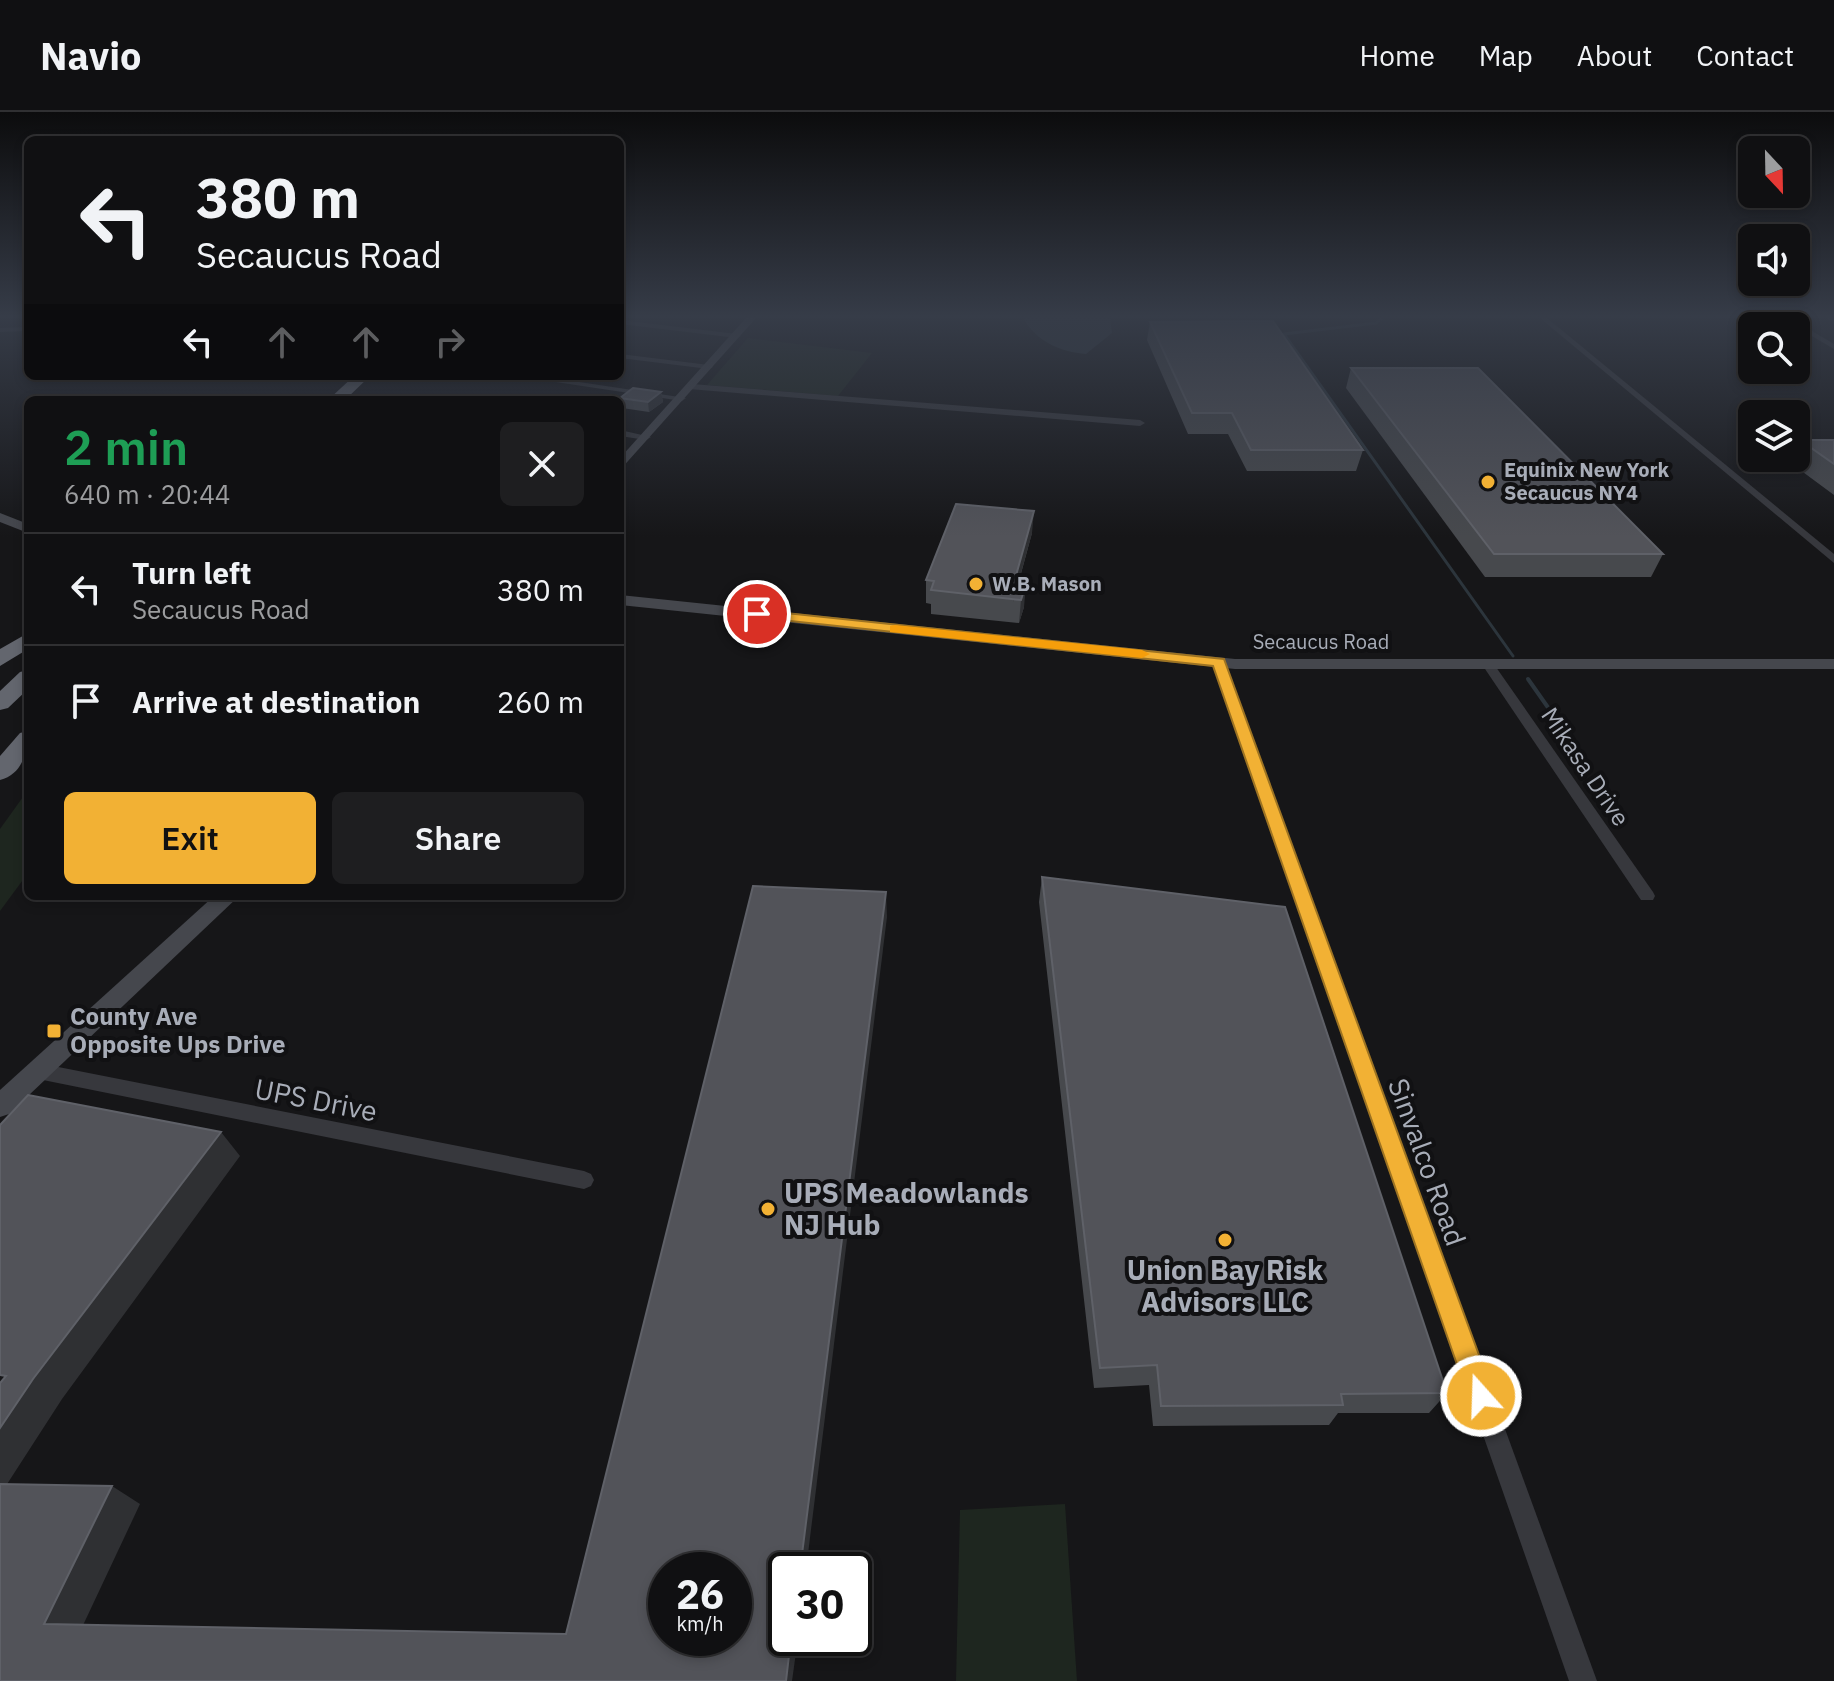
<!DOCTYPE html>
<html lang="en">
<head>
<meta charset="utf-8">
<style>
  :root { --surface:#101012; --page:#1e1e20; --text:#f1f3f6; --muted:#9c9d9f; --line:#303032; --accent:#f2b134 }
  body { margin:0; font-family:"IBM Plex Sans",sans-serif; background:var(--page); color:var(--text); height:100vh; display:flex; flex-direction:column; font-size:30px; white-space:nowrap }
  * { box-sizing:border-box; margin:0 }
  p { font-size:26px; color:var(--muted) }
  .icon { flex:none; width:44px; height:44px; fill:none; stroke:currentColor; stroke-width:2; stroke-linecap:round; stroke-linejoin:round }
  .map { position:relative; flex:1; overflow:hidden }
  .panel { position:absolute; left:24px; top:284px; width:600px; height:504px; display:flex; flex-direction:column; background:var(--surface); border-radius:12px; box-shadow:0 4px 12px #0003,0 0 0 2px var(--line) }
  .panel>* { flex:none }
  .guide { position:absolute; left:24px; top:24px; width:600px; height:244px; border-radius:12px; box-shadow:0 4px 12px #0003,0 0 0 2px var(--line); background:#101012; color:var(--text); overflow:hidden }
  .needle { width:52px; rotate:158deg }
  .controls { position:absolute; left:1738px; top:24px; display:grid; gap:16px }
  .controls a { display:grid; place-items:center; width:72px; height:72px; border-radius:12px; background:var(--surface); box-shadow:0 4px 12px #0003,0 0 0 2px var(--line); font-size:40px }
  .speed { position:absolute; left:648px; top:1440px; display:flex; gap:16px; font-size:40px; font-weight:700; text-align:center }
  .speed>* { display:grid; place-content:center; width:104px; height:104px; border-radius:50%; background:var(--surface); box-shadow:0 4px 12px #0003,0 0 0 2px var(--line); line-height:1 }
  .speed small { font-size:20px; font-weight:400 }
  .speed .limit { border:4px solid #111; border-radius:12px; background:#fff; color:#111 }
  .pin { position:absolute; display:grid; place-items:center; width:68px; height:68px; color:#fff; margin:-34px; border:4px solid #fff; border-radius:50%; box-shadow:0 2px 8px #0007 }
  .me { position:absolute; width:88px; margin:-44px; rotate:340deg; stroke-linejoin:round; filter:drop-shadow(0 0 6px #0008) }
  .turn { display:flex; align-items:center; gap:28px; height:168px; padding:0 40px; font-size:36px }
  .turn .icon { width:104px; height:104px; stroke-width:2.5 }
  .turn b { display:block; font-size:56px; line-height:68px }
  .lanes { display:flex; align-items:center; height:76px; padding:0 40px; background:#0003; justify-content:center; gap:40px; direction:ltr }
  .lanes .off { opacity:.35 }
  .round { display:grid; place-items:center; flex:none; width:84px; height:84px; border-radius:12px; background:var(--page) }
  .headline { display:flex; align-items:center; justify-content:space-between; height:136px; padding:0 40px }
  h1 { font-size:48px; font-weight:600; line-height:60px; color:#1e9e55 }
  .action { display:flex; gap:16px; margin-top:auto; padding:16px 40px }
  .action a { flex:1; height:92px; border-radius:12px; background:var(--accent); color:#111; font-size:32px; font-weight:600; line-height:92px; text-align:center }
  .action a+a { background:var(--page); color:var(--text) }
  ul { padding:0; list-style:none }
  li { display:flex; align-items:center; gap:24px; height:112px; padding:0 40px; border-top:2px solid var(--line) }
  li div { flex:1 }
  li b { display:block; font-size:30px }
  li em { font-style:normal }
  header { display:flex; align-items:center; gap:48px; box-sizing:border-box; height:112px; padding:0 40px; background:var(--surface); border-bottom:2px solid var(--line) }
  header strong { font-size:38px }
  nav { display:flex; gap:44px; margin-inline-start:auto; font-size:28px }
  .map>svg:first-child { display:block }
  .green { fill:#1e261f }
  .water { fill:#2c353c }
  .lines { fill:none; stroke-linecap:round; stroke-linejoin:round }
  .stream-far1 { stroke:#2c353c; stroke-width:3 }
  .stream { stroke:#2c353c; stroke-width:4 }
  .street { fill:#37383d; fill-rule:evenodd }
  .secondary { fill:#45474d; fill-rule:evenodd }
  .highway { fill:#63666e; fill-rule:evenodd }
  .wall { fill:#47494d }
  .shaded-wall { fill:#2f3033 }
  .building { fill:#525359; stroke:#5f6168; stroke-width:2; fill-rule:evenodd }
  .route { fill:#f2b134; stroke:#9d7322; stroke-width:2 }
  .slow { fill:#f59e0b }
  .poi-dot { fill:#f2b134; stroke:#111113; stroke-width:3 }
  .labels { text-anchor:middle; stroke-width:8; stroke-linejoin:round; paint-order:stroke }
  .far-poi-label { font-size:20px; font-weight:bold; fill:#a8adb8; stroke:#111113; text-anchor:start }
  .far-street-label { font-size:20px; fill:#a8adb8; stroke:#111113 }
  .street-label { font-size:24px; fill:#a8adb8; stroke:#111113 }
  .poi-label { font-size:24px; font-weight:bold; fill:#a8adb8; stroke:#111113; text-anchor:start }
  .near-street-label { font-size:28px; fill:#a8adb8; stroke:#111113 }
  .near-poi-label { font-size:28px; font-weight:bold; fill:#a8adb8; stroke:#111113; text-anchor:start }
</style>
</head>
<body>
<header>
<strong>Navio</strong>
<nav><a>Home</a><a>Map</a><a>About</a><a>Contact</a></nav>
</header>
<div class="map">
<svg width="1834" height="1569" viewBox="0 0 1834 1569">
  <rect width="100%" height="100%" fill="#161618"/>
  <!-- green -->
  <g class="green">
    <polygon points="748,226 872,241 838,284 707,273"/>
    <polygon points="28,678 28,761 0,799 0,717"/>
    <polygon points="1065,1392 1077,1569 956,1569 960,1398"/>
  </g>
  <!-- water -->
  <path class="water" d="M1023,206H1110L1112,221L1086,242C1060,240 1036,229 1023,206Z"/>
  <g class="lines">
    <!-- stream-far1 -->
    <g class="stream-far1">
      <polyline points="1382,206 1376,211 1284,222 1513,544"/>
      <polyline points="1827,206 1834,207"/>
    </g>
    <!-- stream -->
    <polyline class="stream" points="1528,567 1573,631"/>
    <!-- street -->
    <g class="street">
      <polygon points="1540,206 1547,206 1834,442 1834,451"/>
      <polygon points="1781,206 1790,206 1834,232 1834,237"/>
      <polygon points="620,208 737,222 741,224 737,226 620,212"/>
      <polygon points="28,215 28,219 0,220 0,216"/>
      <polygon points="620,242 709,253 713,255 709,257 620,246"/>
      <polygon points="444,264 453,264 448,268"/>
      <polygon points="516,264 539,264 686,286 682,289"/>
      <polygon points="692,272 1140,308 1145,311 1140,314 689,277 688,275"/>
      <polygon points="620,318 651,325 646,328 620,324"/>
      <polygon points="1219,546 1225,550 1597,1569 1569,1569 1213,550"/>
      <polygon points="1487,547 1491,548 1653,780 1655,784 1653,788 1641,788 1481,551"/>
      <polygon points="38,951 584,1059 591,1062 594,1068 591,1074 584,1077 38,967 31,964 29,959 31,954"/>
    </g>
    <!-- secondary -->
    <g class="secondary">
      <polygon points="746,206 756,206 620,358 620,346"/>
      <polygon points="0,401 28,412 28,421 0,410"/>
      <polygon points="620,483 1235,547 1834,547 1834,557 1235,557 620,493"/>
      <polygon points="214,784 239,784 9,1002 0,1005 0,978"/>
    </g>
    <!-- highway -->
    <g class="highway">
      <polygon points="354,264 370,264 345,288 328,288"/>
      <polygon points="28,521 28,537 0,554 0,537"/>
      <polygon points="28,558 28,577 8,596 0,598 0,579 20,560"/>
      <path d="M28,619C28,639 23,662 0,668V644L20,621Z"/>
    </g>
  </g>
  <!-- wall -->
  <g class="wall">
    <polygon points="1150,210 1363,338 1356,359 1247,359 1228,322 1188,322 1147,228"/>
    <polygon points="1351,256 1663,442 1651,465 1485,465 1346,276"/>
    <polygon points="661,280 663,290 649,300 622,296 620,286"/>
    <polygon points="1800,328 1834,328 1834,383 1788,349 1790,346 1796,346 1796,335"/>
    <polygon points="1032,421 1019,469 1024,495 1019,511 931,502 931,492 926,491 926,468"/>
    <polygon points="1042,765 1447,1281 1429,1301 1338,1301 1329,1313 1153,1314 1149,1273 1094,1276 1039,790"/>
  </g>
  <!-- shaded-wall -->
  <g class="shaded-wall">
    <polygon points="661,280 663,290 649,300 648,290"/>
    <polygon points="1034,399 1032,421 1013,490 1015,467"/>
    <polygon points="1026,472 1024,495 1019,511 1021,488"/>
    <polygon points="886,780 887,805 806,1458 800,1458"/>
    <polygon points="221,1020 240,1044 62,1287 0,1383 0,1316 33,1267"/>
    <polygon points="112,1374 140,1392 77,1526 44,1512"/>
    <polygon points="791,1526 798,1526 792,1569 786,1569"/>
  </g>
  <!-- building -->
  <g class="building">
    <polygon points="1273,209 1363,338 1251,338 1232,301 1192,301 1150,210"/>
    <polygon points="1351,256 1478,256 1663,442 1494,442"/>
    <polygon points="633,276 661,280 648,290 620,286"/>
    <polygon points="1800,328 1834,328 1834,352"/>
    <polygon points="956,392 1034,399 1015,467 1026,472 1021,488 931,478 934,469 926,468"/>
    <polygon points="1042,765 1285,795 1447,1281 1341,1282 1343,1293 1161,1294 1157,1253 1100,1256"/>
    <path d="M753,774L886,780L800,1458H786V1526H791L786,1569H0V1372L112,1374L44,1512L566,1522ZM666,1458H734V1526H666Z"/>
    <polygon points="28,983 221,1020 33,1267 0,1316 0,1271 6,1264 0,1263 0,1013"/>
  </g>
  <!-- sky -->
  <linearGradient id="sky" x2="0" y2="1"><stop stop-color="#0c0c0d"/><stop offset="0.48" stop-color="#363c48"/><stop offset="1" stop-color="#363c48" stop-opacity="0"/></linearGradient>
  <rect width="1834" height="425" fill="url(#sky)"/>
  <!-- route -->
  <polygon class="route" points="757,498 1224,547 1494,1284 1490,1293 1481,1297 1471,1293 1468,1284 1213,554 752,505 750,502"/>
  <!-- slow -->
  <polygon class="slow" points="895,513 1142,538 1150,542 1142,546 890,520 890,514"/>
  <!-- markers -->
  <g class="poi-dot">
    <circle cx="1488" cy="370" r="8"/>
    <circle cx="976" cy="472" r="8"/>
    <rect x="46" y="911" width="16" height="16" rx="4"/>
    <circle cx="768" cy="1097" r="8"/>
    <circle cx="1225" cy="1128" r="8"/>
  </g>
  <g class="labels">
    <!-- far-poi labels -->
    <g class="far-poi-label">
      <text x="1504" y="365">Equinix New York<tspan x="1504" dy="23">Secaucus NY4</tspan></text>
      <text x="992" y="479">W.B. Mason</text>
    </g>
    <!-- far-street labels -->
    <g class="far-street-label">
      <text x="1321" y="537">Secaucus Road</text>
    </g>
    <!-- street labels -->
    <g class="street-label">
      <text transform="translate(1585 655) rotate(56)" y="8">Mikasa Drive</text>
    </g>
    <!-- poi labels -->
    <g class="poi-label">
      <text x="70" y="913">County Ave<tspan x="70" dy="28">Opposite Ups Drive</tspan></text>
    </g>
    <!-- near-street labels -->
    <g class="near-street-label">
      <text transform="translate(316 988) rotate(11)" y="10">UPS Drive</text>
      <text transform="translate(1427 1050) rotate(70)" y="10">Sinvalco Road</text>
    </g>
    <!-- near-poi labels -->
    <g class="near-poi-label">
      <text x="784" y="1091">UPS Meadowlands<tspan x="784" dy="32">NJ Hub</tspan></text>
      <text x="1225" y="1168" text-anchor="middle">Union Bay Risk<tspan x="1225" dy="32">Advisors LLC</tspan></text>
    </g>
  </g>
</svg>
<div class="controls">
<a><svg class="needle" viewBox="-14 -14 28 28"><path d="M0-13l5 13h-10z" fill="#e53935"/><path d="M0 13l5-13h-10z" fill="#9c9d9f"/></svg></a>
<a><svg class="icon" aria-label="sound" viewBox="0 0 24 24"><path d="M4 9h4l5-4v14l-5-4H4zM17 9q2 3 0 6"/></svg></a>
<a><svg class="icon" aria-label="search" viewBox="0 0 24 24"><circle cx="10" cy="10" r="6"/><path d="M15 15l6 6"/></svg></a>
<a><svg class="icon" aria-label="layers" viewBox="0 0 24 24"><path d="M12 4l9 5-9 5-9-5zM3 14l9 5 9-5"/></svg></a>
</div>
<div class="speed"><div>26<small>km/h</small></div><div class="limit">30</div></div>
<div class="pin" style="left:757px;top:502px;background:#d93025"><svg class="icon" aria-label="arrive" viewBox="0 0 24 24"><path d="M6 21V4h12l-3 4 3 4H6"/></svg></div>
<svg class="me" style="left:1481px;top:1284px" viewBox="-20 -20 40 40"><circle r="17" fill="#f2b134" stroke="#fff" stroke-width="3"/><path d="M0-11L8 9 0 5-8 9z" fill="#fff"/></svg>
<div class="guide">
<div class="turn"><svg class="icon" aria-label="left" viewBox="0 0 24 24"><path d="M17 20v-9H6M10 6l-5 5 5 5"/></svg><div><b>380 m</b>Secaucus Road</div></div>
<div class="lanes"><svg class="icon" aria-label="left" viewBox="0 0 24 24"><path d="M17 20v-9H6M10 6l-5 5 5 5"/></svg><svg class="icon off" aria-label="ahead" viewBox="0 0 24 24"><path d="M12 20V5M6 11l6-6 6 6"/></svg><svg class="icon off" aria-label="ahead" viewBox="0 0 24 24"><path d="M12 20V5M6 11l6-6 6 6"/></svg><svg class="icon off" aria-label="right" viewBox="0 0 24 24"><path d="M7 20v-9h11M14 6l5 5-5 5"/></svg></div>
</div>
<section class="panel">
<div class="headline"><div><h1>2 min</h1><p>640 m · 20:44</p></div><a class="round"><svg class="icon" aria-label="close" viewBox="0 0 24 24"><path d="M6 6l12 12M18 6L6 18"/></svg></a></div>
<ul>
<li><svg class="icon" aria-label="left" viewBox="0 0 24 24"><path d="M17 20v-9H6M10 6l-5 5 5 5"/></svg><div><b>Turn left</b><p>Secaucus Road</p></div><em>380 m</em></li>
<li><svg class="icon" aria-label="arrive" viewBox="0 0 24 24"><path d="M6 21V4h12l-3 4 3 4H6"/></svg><div><b>Arrive at destination</b></div><em>260 m</em></li>
</ul>
<div class="action"><a>Exit</a><a>Share</a></div>
</section>
</div>
</body>
</html>
